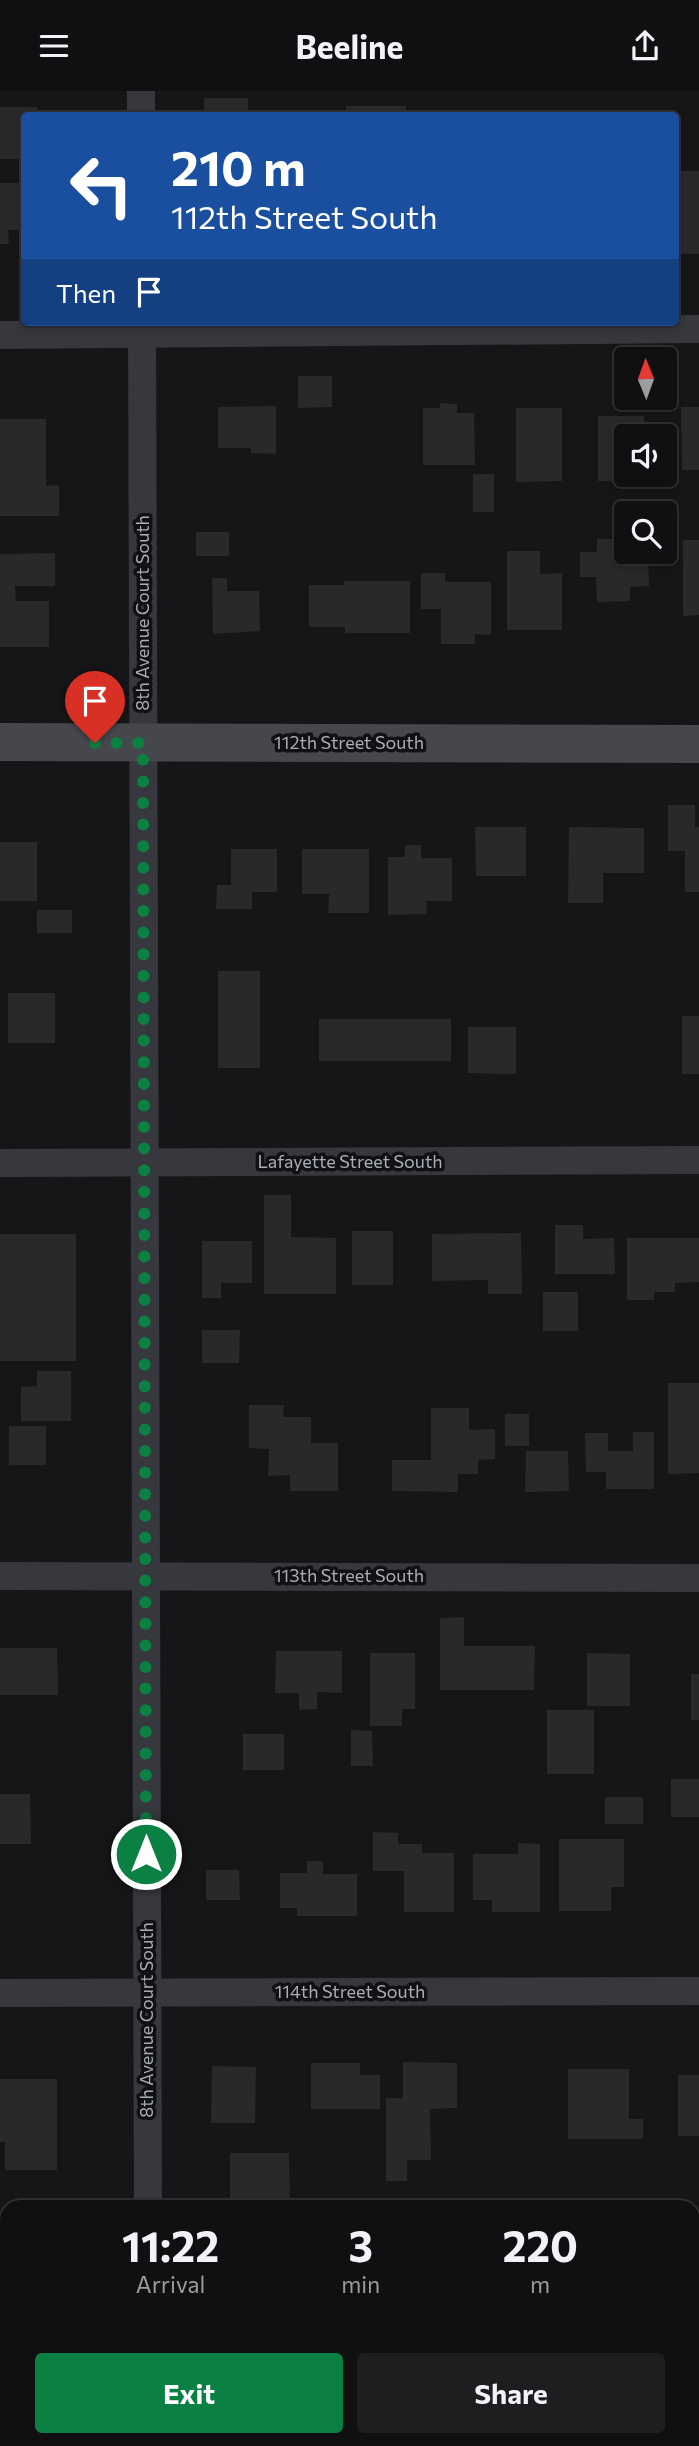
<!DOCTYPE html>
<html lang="en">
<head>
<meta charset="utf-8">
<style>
  :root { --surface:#101012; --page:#1e1e20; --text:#f1f3f6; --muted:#9c9d9f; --line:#303032; --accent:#0b8043 }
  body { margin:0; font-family:Commissioner,sans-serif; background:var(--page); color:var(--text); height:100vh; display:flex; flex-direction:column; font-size:26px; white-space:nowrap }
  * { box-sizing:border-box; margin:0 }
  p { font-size:23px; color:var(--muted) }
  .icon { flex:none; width:38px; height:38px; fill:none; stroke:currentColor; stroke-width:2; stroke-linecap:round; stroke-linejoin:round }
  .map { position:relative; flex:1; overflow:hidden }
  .side { position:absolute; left:0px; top:2109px; width:700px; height:247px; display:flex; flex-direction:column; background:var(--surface); border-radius:21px 21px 0 0; box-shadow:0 4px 10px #0003,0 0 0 2px var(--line) }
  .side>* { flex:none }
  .guide { position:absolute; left:21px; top:21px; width:658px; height:214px; border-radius:7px; box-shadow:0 4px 10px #0003,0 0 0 2px var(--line); background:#1a4fa0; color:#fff; overflow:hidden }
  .needle { width:46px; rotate:359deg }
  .tools { position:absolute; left:614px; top:256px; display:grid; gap:14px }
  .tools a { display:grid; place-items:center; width:63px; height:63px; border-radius:7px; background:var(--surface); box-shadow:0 4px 10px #0003,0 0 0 2px var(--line); font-size:35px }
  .pin { position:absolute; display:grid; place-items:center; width:60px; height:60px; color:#fff; margin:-72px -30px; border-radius:50% 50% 50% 0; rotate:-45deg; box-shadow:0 0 7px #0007 }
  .pin .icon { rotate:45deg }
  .me { position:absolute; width:77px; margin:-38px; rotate:0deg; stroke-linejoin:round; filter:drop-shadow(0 0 5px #0008) }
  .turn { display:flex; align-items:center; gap:24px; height:147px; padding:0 35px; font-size:32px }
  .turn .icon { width:91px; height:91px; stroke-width:2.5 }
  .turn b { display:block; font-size:49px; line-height:60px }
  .then { display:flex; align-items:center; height:66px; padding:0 35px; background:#0003; gap:14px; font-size:26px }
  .eta { display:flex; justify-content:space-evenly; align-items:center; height:119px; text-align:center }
  .eta b { font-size:42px; font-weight:700; line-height:49px }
  .primary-button { display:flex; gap:14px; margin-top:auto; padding:14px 35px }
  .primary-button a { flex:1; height:80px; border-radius:7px; background:var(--accent); color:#fff; font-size:28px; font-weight:700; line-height:80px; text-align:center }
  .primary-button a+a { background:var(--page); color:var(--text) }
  header { display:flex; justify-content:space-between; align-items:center; height:91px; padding:0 35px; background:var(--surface); font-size:32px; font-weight:700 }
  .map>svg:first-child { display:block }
  .building { fill:#29292c }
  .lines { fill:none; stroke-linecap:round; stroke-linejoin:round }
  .minor { stroke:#37383d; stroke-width:28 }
  .secondary { stroke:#45474d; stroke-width:38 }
  .route { stroke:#0b8043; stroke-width:12; stroke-dasharray:0 21.6 }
  .labels { text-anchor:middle; stroke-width:7; stroke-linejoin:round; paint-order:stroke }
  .street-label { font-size:18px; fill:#a8adb8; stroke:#111113 }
</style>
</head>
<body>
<header><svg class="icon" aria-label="menu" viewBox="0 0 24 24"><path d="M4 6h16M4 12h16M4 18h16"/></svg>Beeline<svg class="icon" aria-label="share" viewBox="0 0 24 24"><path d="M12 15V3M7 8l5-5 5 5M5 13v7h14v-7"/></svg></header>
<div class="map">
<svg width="699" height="2355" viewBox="0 0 699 2355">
  <rect width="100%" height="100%" fill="#161618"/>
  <!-- building -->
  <g class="building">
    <rect x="204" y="7" width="44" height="17"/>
    <rect x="346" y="15" width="60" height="9"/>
    <polygon points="0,16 37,16 37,24 24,24 24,68 0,68"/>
    <rect x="676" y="80" width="23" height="83"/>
    <polygon points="0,92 24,92 24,139 8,139 9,153 0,153"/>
    <polygon points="298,285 332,285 332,316 298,317"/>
    <polygon points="440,312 457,313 457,322 474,322 475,374 423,374 423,317 440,317"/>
    <polygon points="276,315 276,363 251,362 251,357 218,357 218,316"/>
    <polygon points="681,316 699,316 699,379 682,379"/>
    <polygon points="516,317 562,317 562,390 516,391"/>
    <polygon points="598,325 644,325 644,345 626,345 626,383 645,383 645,391 598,390"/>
    <polygon points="0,328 46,328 46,395 59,394 59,425 0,425"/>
    <rect x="473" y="383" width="21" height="38"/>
    <rect x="196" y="441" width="33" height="24"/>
    <polygon points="597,448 619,448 620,460 648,460 649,495 630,496 630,510 597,511 596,486 580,486 580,461 597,461"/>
    <polygon points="683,449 699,449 699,524 683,525"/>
    <polygon points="507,460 540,460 540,483 562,482 562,539 507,539"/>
    <polygon points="55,462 55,495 15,495 16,510 49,510 49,556 0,556 0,463"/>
    <polygon points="421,482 445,482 445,491 491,491 491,544 475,543 475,553 441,553 441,518 421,518"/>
    <polygon points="212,487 227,487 227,500 259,500 260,540 213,543"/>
    <polygon points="344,490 410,490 410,542 345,542 345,536 309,536 309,494 344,494"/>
    <polygon points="668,714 695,714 695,736 699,736 699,801 685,801 685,760 668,760"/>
    <polygon points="475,736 526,736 526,785 476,785"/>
    <polygon points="569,736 644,737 644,782 603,782 603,812 568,812"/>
    <rect x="0" y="751" width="37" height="59"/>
    <polygon points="405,754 421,754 421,767 452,767 452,810 426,810 427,823 388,824 388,766 405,766"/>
    <polygon points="231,758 277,758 277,801 252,801 252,818 216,818 217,794 231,794"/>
    <polygon points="302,758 369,758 369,822 328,822 329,803 302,803"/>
    <rect x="37" y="819" width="35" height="23"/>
    <rect x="218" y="880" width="42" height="97"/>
    <rect x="8" y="902" width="47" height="50"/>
    <rect x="682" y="925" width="17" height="58"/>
    <rect x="319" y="928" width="132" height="42"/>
    <polygon points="468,936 516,936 516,983 468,982"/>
    <polygon points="264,1104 291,1104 291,1146 336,1147 336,1203 264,1203"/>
    <polygon points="555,1134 583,1134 583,1148 614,1147 615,1183 555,1183"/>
    <rect x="352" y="1140" width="41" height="54"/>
    <polygon points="521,1142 522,1203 488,1203 488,1189 432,1190 432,1143"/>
    <rect x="0" y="1143" width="76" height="127"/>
    <polygon points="627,1147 699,1147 699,1191 675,1192 675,1201 654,1201 654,1209 627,1209"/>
    <polygon points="202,1150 252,1150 252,1192 221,1192 221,1207 202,1207"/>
    <rect x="543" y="1201" width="35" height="39"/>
    <polygon points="202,1239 240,1239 239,1272 202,1272"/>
    <polygon points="37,1280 71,1280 71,1330 21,1330 21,1296 37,1295"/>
    <polygon points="668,1292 699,1292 699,1382 668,1383"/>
    <polygon points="249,1314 284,1314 283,1326 311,1326 311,1352 338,1352 338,1400 290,1400 290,1384 268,1385 269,1358 249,1357"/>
    <polygon points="431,1317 469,1317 469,1339 495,1338 495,1368 478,1369 478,1383 458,1383 458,1401 392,1400 392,1369 431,1369"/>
    <rect x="505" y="1323" width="24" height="32"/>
    <rect x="9" y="1335" width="37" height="39"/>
    <polygon points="633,1341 654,1341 654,1398 606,1398 606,1381 586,1381 585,1342 608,1342 608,1360 633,1360"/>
    <polygon points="526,1360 568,1360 569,1400 525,1401"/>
    <polygon points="464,1526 464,1555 535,1555 534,1599 440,1599 440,1527"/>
    <polygon points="0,1557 57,1557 58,1604 0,1604"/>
    <polygon points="276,1560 342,1560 342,1602 317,1601 317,1618 299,1619 299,1602 275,1602"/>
    <polygon points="370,1562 415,1562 415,1618 402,1618 402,1635 370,1635"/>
    <polygon points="587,1562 630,1563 630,1615 587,1615"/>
    <rect x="691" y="1583" width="8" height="46"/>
    <rect x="547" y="1619" width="47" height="64"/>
    <polygon points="351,1639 372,1640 373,1675 351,1675"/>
    <rect x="243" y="1643" width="41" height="36"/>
    <rect x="671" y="1688" width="28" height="38"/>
    <polygon points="0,1703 30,1703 31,1753 0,1753"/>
    <rect x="605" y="1706" width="38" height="27"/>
    <polygon points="373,1741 398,1742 398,1753 422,1753 422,1762 454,1762 454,1821 404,1821 404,1780 373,1780"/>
    <polygon points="559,1748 624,1748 624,1796 611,1796 611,1820 559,1820"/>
    <polygon points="518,1752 540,1753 540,1821 492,1821 492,1809 473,1809 473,1763 518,1763"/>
    <polygon points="307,1770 323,1770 323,1783 357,1783 357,1825 297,1825 297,1817 280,1817 280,1782 307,1782"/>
    <polygon points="206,1779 239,1779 240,1809 206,1809"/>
    <polygon points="403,1971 457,1972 457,2017 430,2018 431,2069 407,2069 407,2090 386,2090 386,2007 403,2007"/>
    <polygon points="311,1972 360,1972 360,1984 380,1984 380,2018 311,2018"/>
    <polygon points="212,1975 256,1976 255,2032 211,2032"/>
    <polygon points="568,1978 629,1978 629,2028 643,2028 643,2048 568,2048"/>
    <rect x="678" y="1984" width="21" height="61"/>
    <polygon points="0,1988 57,1988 57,2079 5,2079 5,2051 0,2051"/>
    <polygon points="230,2062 289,2062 290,2116 230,2116"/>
    <rect x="0" y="2191" width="7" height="59"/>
    <rect x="693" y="2205" width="3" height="39"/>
  </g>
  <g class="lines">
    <!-- minor -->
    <g class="minor">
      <polyline points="141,0 141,24"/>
      <polyline points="142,231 148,2116"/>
      <polyline points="0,244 699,238"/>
      <polyline points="0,1072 699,1069"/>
      <polyline points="0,1485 699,1487"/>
      <polyline points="0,1902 699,1900"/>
      <polyline points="693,2321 699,2321"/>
      <polyline points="0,2323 7,2323"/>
      <polyline points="148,2348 149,2355"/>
    </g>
    <!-- secondary -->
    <polyline class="secondary" points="0,651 699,653"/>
  </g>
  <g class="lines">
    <!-- route -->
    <polyline class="route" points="95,652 143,652 146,1763"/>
  </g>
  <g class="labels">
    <!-- street labels -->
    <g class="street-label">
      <text transform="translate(143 522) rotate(-90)" y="6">8th Avenue Court South</text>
      <text x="349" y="658">112th Street South</text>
      <text x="350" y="1077">Lafayette Street South</text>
      <text x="349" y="1491">113th Street South</text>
      <text x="350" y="1907">114th Street South</text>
      <text transform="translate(147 1929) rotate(-90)" y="6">8th Avenue Court South</text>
    </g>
  </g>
</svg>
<div class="tools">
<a><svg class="needle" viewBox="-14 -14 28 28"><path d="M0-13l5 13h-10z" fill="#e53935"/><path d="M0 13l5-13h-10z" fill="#9c9d9f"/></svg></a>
<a><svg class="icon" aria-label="sound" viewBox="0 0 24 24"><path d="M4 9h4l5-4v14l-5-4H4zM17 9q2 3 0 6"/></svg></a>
<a><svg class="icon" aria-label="search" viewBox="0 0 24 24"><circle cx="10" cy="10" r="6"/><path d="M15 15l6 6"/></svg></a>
</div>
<div class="pin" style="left:95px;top:652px;background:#d93025"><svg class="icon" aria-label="arrive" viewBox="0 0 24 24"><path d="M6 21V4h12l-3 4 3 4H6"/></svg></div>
<svg class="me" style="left:146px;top:1763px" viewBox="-20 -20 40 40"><circle r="17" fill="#0b8043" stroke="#fff" stroke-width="3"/><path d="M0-11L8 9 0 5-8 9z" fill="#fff"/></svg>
<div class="guide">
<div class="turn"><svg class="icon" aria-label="left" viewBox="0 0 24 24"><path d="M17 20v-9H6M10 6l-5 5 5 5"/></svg><div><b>210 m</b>112th Street South</div></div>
<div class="then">Then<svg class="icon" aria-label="arrive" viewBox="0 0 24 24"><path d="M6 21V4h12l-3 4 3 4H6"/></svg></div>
</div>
<section class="side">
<div class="eta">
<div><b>11:22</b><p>Arrival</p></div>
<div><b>3</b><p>min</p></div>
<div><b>220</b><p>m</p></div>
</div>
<div class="primary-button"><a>Exit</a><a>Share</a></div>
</section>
</div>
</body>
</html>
